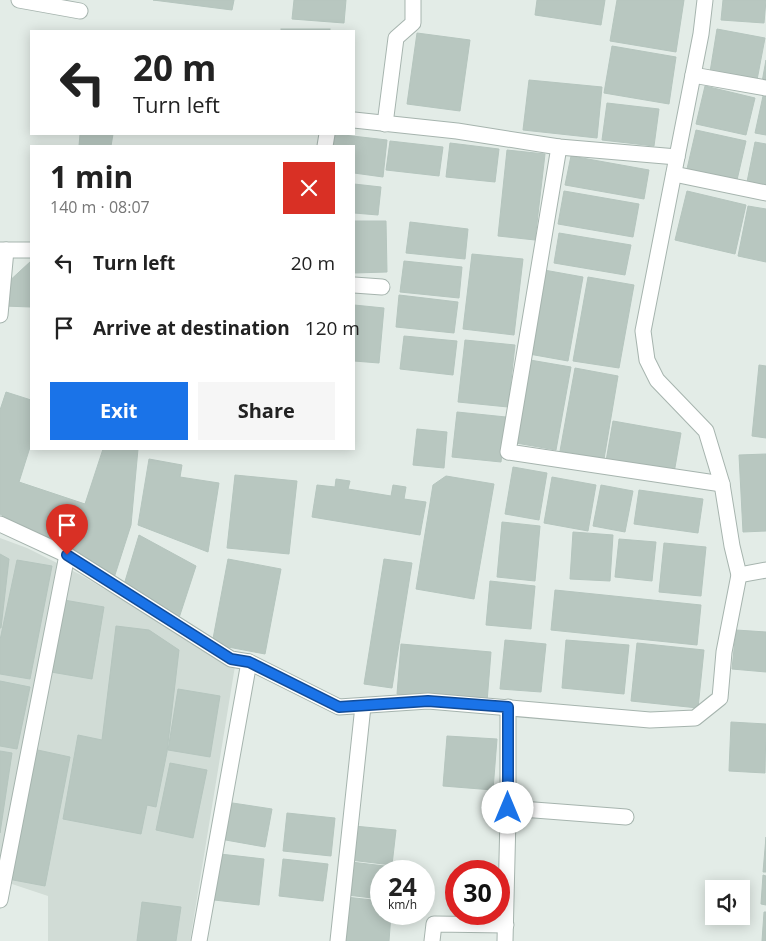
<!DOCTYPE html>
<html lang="en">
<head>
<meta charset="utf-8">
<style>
  :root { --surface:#fff; --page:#f6f6f6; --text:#222; --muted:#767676; --accent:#1a73e8 }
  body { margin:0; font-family:"Open Sans",sans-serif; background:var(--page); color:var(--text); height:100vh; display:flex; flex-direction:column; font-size:19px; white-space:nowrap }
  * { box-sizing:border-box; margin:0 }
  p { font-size:16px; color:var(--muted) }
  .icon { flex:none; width:28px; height:28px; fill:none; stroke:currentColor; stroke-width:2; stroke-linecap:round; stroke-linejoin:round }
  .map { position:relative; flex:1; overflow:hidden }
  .panel { position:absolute; left:30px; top:145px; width:325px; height:305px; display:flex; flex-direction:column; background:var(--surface); border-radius:0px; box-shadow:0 2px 12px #0003 }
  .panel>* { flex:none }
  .guide { position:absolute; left:30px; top:30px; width:325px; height:105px; border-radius:0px; box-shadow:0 2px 12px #0003; background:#fff; color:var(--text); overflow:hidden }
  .buttons { position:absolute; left:705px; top:880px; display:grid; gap:10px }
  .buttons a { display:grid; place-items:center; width:45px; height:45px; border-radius:0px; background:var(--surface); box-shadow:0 2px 12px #0003; font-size:25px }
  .speed { position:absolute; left:370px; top:860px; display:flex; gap:10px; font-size:25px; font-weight:700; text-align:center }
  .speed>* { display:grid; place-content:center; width:65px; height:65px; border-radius:50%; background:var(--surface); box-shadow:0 2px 12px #0003; line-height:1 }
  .speed small { font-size:12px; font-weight:400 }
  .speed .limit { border:8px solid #d22; background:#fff; color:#111 }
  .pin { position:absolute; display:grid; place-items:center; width:42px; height:42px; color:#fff; margin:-51px -21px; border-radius:50% 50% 50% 0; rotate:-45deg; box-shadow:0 0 5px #0007 }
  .pin .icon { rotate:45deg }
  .me { position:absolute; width:55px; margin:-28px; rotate:0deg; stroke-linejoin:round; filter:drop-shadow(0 0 4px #0008) }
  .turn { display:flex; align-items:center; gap:18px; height:105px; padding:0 20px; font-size:22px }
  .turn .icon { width:65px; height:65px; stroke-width:2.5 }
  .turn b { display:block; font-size:35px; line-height:42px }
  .round { display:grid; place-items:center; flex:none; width:52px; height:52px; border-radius:0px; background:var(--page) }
  .overview { display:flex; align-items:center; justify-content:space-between; height:85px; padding:0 20px }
  h1 { font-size:30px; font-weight:700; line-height:38px }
  .action { display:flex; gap:10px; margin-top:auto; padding:10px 20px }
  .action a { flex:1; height:58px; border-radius:0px; background:var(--accent); color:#fff; font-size:20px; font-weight:700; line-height:58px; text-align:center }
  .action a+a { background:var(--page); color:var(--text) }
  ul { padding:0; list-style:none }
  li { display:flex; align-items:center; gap:15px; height:65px; padding:0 20px }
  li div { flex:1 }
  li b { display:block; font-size:19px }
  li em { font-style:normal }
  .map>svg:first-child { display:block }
  .built { fill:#d1dcd6 }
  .building { fill:#b8c7c0; stroke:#b5c5be }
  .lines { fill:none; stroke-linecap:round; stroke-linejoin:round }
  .minor-casing { stroke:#a6b4ae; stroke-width:17 }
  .minor { stroke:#fff; stroke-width:15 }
  .route-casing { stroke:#114b97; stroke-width:12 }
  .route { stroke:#1a73e8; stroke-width:9 }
</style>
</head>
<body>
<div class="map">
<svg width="766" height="941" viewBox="0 0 766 941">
  <rect width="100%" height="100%" fill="#e3ece7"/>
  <!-- built -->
  <polygon class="built" points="0,538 27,548 79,574 235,666 190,941 48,941 48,896 0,880"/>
  <!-- building -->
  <g class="building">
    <polygon points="153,0 234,0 232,10"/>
    <polygon points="294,0 346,0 344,23 292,19"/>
    <polygon points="537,0 605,0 601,25 535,15"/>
    <polygon points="617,0 684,0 676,52 610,41"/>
    <polygon points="723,0 766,0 764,23 721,20"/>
    <rect x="281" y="29" width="49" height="2"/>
    <polygon points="717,29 765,38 757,80 710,72"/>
    <polygon points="417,33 470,40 460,111 407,104"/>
    <polygon points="612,46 676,57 669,104 604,93"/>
    <polygon points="766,60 766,83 762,82"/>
    <polygon points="529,80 602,87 597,138 523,130"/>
    <polygon points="705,86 755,98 746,135 696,124"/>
    <polygon points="763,96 766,96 766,135 755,133"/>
    <polygon points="607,103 659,109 654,146 602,140"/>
    <polygon points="696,130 746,141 737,180 687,169"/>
    <polygon points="80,134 113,134 111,146 79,146"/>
    <polygon points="335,134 387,140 383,177 354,173 354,146 333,146"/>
    <polygon points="390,141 443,147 439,176 386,170"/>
    <polygon points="755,142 766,144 766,186 747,182"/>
    <polygon points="450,143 499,149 495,182 446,177"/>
    <polygon points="507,150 545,154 535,240 498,236"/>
    <polygon points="571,156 649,170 644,199 565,185"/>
    <polygon points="354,184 381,187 378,215 354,213"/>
    <polygon points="564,191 639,204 633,237 558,224"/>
    <polygon points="687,191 746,205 735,254 675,240"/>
    <polygon points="748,206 766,209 766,262 738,256"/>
    <polygon points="354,221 386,221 387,272 354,273"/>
    <polygon points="410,222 468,229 465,259 406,253"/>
    <polygon points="559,233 631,245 625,275 554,263"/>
    <polygon points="472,254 523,259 514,335 463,329"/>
    <polygon points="31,261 31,307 4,306 5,285"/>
    <polygon points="404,261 462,267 459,298 400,292"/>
    <polygon points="544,270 583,277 568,361 529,354"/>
    <polygon points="588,277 634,285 619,368 573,361"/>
    <polygon points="399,295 458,302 454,333 396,327"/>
    <polygon points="354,305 384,308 379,363 354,361"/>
    <polygon points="404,336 457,341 453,375 400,369"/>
    <polygon points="465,340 515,345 508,407 458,402"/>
    <polygon points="530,360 571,367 556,450 516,443"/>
    <polygon points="759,365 766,366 766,438 752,436"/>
    <polygon points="575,368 618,376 604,459 560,451"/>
    <polygon points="6,392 31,400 31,444 19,482 85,504 103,449 138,449 131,525 113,581 0,514 0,410"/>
    <polygon points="457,412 506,417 501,462 452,457"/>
    <polygon points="613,421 681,433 674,473 606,461"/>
    <polygon points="417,429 447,432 444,468 413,465"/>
    <polygon points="766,454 766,531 743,532 739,455"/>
    <polygon points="149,459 182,465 180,477 219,483 208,552 138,525"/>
    <polygon points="513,467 547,473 539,520 505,514"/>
    <polygon points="235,475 297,481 289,554 227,548"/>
    <polygon points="446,476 494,484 474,599 416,589 433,485"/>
    <polygon points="552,477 596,485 588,531 544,523"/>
    <polygon points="336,479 350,481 348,489 391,496 393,485 406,487 404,499 426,502 420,535 312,517 317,485 335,487"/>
    <polygon points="601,485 633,491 625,532 593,526"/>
    <polygon points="639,490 703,499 698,533 634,524"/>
    <polygon points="502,522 540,526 535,581 497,577"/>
    <polygon points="573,532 613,535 610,581 570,579"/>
    <polygon points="139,535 196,566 178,621 123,588"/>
    <polygon points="619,539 656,542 652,581 615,577"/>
    <polygon points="664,543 706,547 701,596 659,592"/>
    <polygon points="0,554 9,559 1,628 0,628"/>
    <polygon points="228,559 281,569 265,654 212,644"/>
    <polygon points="384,559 412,563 392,688 364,684"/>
    <polygon points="17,560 52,566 30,679 0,674 0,640"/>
    <polygon points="490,581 535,586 531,629 486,625"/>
    <polygon points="555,590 701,605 697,645 551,630"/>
    <polygon points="64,600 104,607 92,679 51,672"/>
    <polygon points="116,626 149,630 179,650 167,752 156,807 147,805 141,834 63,819 78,735 102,740"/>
    <polygon points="736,630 766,632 766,672 732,669"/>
    <polygon points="505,640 546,644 541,692 500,689"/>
    <polygon points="566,640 629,645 624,694 562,688"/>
    <polygon points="637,643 704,650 698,708 631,701"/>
    <polygon points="401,644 491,652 487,702 397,694"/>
    <polygon points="0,681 30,687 17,749 0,746"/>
    <polygon points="178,689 220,696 210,757 168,750"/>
    <polygon points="731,722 766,724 765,773 729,771"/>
    <polygon points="447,736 497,739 493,790 443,786"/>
    <polygon points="33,749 70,757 45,886 8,879"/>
    <polygon points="0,751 12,753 0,833"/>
    <polygon points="170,763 207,770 193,838 156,830"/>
    <polygon points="226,802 272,809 265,847 220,839"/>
    <polygon points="287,813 335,818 331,856 283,851"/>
    <polygon points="354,826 396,830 392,865 350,860"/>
    <polygon points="766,837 766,872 763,872"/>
    <polygon points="220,854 264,859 259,905 214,900"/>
    <polygon points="283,859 328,864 323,901 279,896"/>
    <polygon points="351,862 393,867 392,871 381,871 381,899 347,895"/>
    <polygon points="763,875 766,876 766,905 761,904"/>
    <polygon points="346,897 381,901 381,914 391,914 389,941 342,941"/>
    <polygon points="142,902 181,907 176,941 137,941"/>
    <polygon points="764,912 766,912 766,941 762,941"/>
  </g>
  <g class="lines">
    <!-- minor casing -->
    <g class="minor-casing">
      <g id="minor">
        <polyline points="19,0 80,11"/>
        <polyline points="693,75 766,88"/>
        <polyline points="354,120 457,131 559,147 677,157"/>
        <polyline points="385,124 396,38 413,23 413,0"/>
        <polyline points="325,146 327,134"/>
        <polyline points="559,147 508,452 722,484"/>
        <polyline points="674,174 766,193"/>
        <polyline points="0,250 31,250"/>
        <polyline points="354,285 382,287"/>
        <polyline points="0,315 6,250"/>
        <polyline points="0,524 67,555 231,659 249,662 339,707 428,701 650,720 695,718 720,698 724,652 739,575 732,546 722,484 706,431 657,380 647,360 643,331 701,34 705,0"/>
        <polyline points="739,575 766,570"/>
        <polyline points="508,808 626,817"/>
        <polyline points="0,900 67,555"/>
        <polyline points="199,941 249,662"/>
        <polyline points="338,941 363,706"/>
        <polyline points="432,941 434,924 506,925"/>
        <polyline points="505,941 508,817 508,707"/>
      </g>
    </g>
    <!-- minor -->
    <use href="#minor" class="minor"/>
  </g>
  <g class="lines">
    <!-- route casing -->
    <g class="route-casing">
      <polyline id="route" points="67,555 231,659 249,662 339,707 428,701 508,707 508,808"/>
    </g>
    <!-- route -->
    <use href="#route" class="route"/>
  </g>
</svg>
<div class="buttons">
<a><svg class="icon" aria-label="sound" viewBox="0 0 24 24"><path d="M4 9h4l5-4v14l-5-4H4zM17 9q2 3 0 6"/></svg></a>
</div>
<div class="speed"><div>24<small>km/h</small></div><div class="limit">30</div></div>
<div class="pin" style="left:67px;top:555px;background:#d93025"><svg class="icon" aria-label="arrive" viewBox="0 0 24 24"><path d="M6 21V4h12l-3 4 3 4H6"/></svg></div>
<svg class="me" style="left:508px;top:808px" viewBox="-20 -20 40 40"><circle r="19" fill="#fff"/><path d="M0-13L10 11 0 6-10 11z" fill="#1a73e8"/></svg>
<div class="guide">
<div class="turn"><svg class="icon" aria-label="left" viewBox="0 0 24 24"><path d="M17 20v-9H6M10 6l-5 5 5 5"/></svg><div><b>20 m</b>Turn left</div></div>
</div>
<section class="panel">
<div class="overview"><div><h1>1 min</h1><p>140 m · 08:07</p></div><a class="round" style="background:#d93025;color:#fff"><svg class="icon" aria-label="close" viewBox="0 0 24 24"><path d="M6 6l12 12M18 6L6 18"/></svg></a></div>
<ul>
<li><svg class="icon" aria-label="left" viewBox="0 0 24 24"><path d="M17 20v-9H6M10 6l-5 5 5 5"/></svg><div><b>Turn left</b></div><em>20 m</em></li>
<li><svg class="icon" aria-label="arrive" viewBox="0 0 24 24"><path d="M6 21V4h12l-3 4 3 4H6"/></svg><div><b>Arrive at destination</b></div><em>120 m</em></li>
</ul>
<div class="action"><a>Exit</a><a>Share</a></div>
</section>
</div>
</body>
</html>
